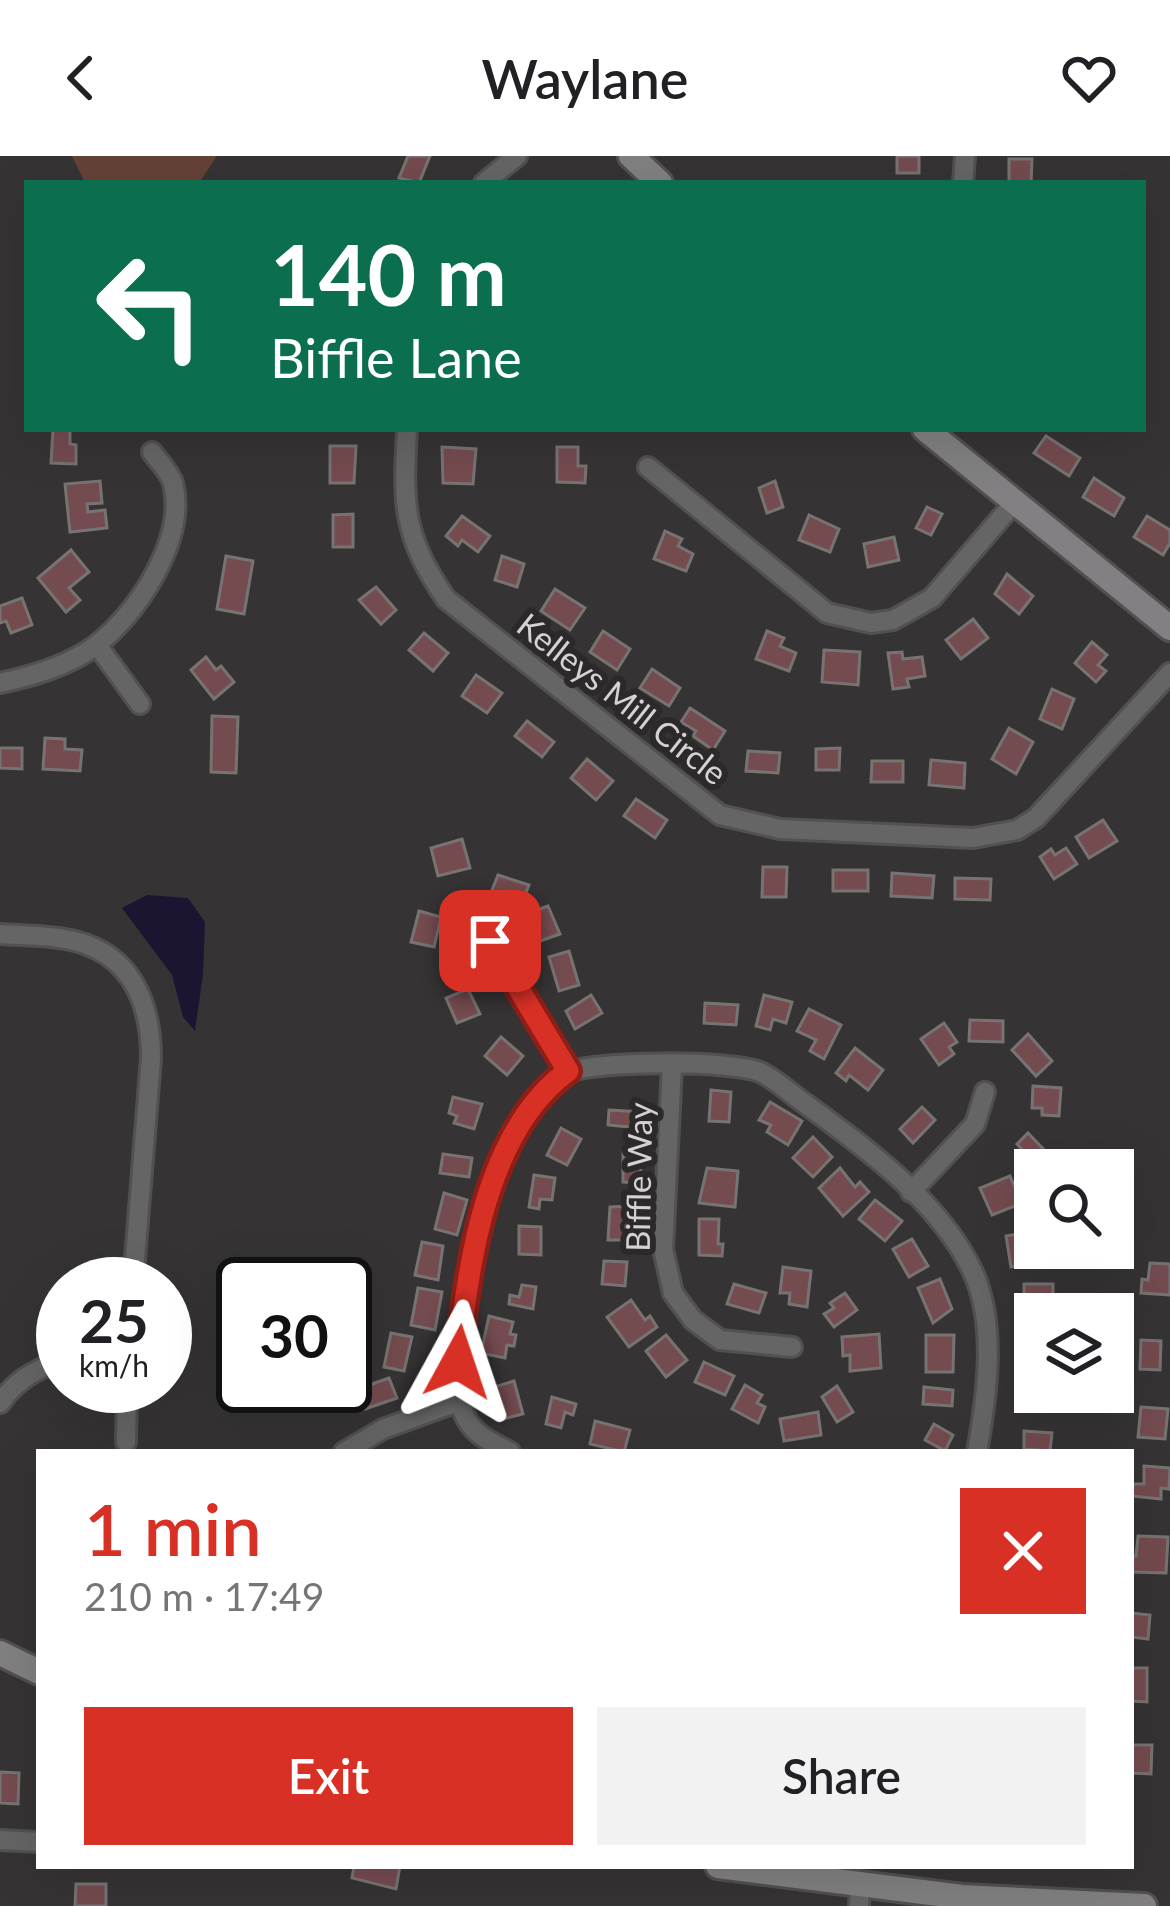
<!DOCTYPE html>
<html lang="en">
<head>
<meta charset="utf-8">
<style>
  :root { --surface:#fff; --page:#f2f2f2; --text:#202124; --muted:#757577; --accent:#d93025 }
  body { margin:0; font-family:Lato,sans-serif; background:var(--page); color:var(--text); height:100vh; display:flex; flex-direction:column; font-size:45px; white-space:nowrap }
  * { box-sizing:border-box; margin:0 }
  p { font-size:39px; color:var(--muted) }
  .icon { flex:none; width:66px; height:66px; fill:none; stroke:currentColor; stroke-width:2; stroke-linecap:round; stroke-linejoin:round }
  .map { position:relative; flex:1; overflow:hidden }
  .side { position:absolute; left:36px; top:1293px; width:1098px; height:420px; display:flex; flex-direction:column; background:var(--surface); border-radius:0px; box-shadow:0 12px 48px #0002 }
  .side>* { flex:none }
  .hud { position:absolute; left:24px; top:24px; width:1122px; height:252px; border-radius:0px; box-shadow:0 12px 48px #0002; background:#0b6e4f; color:#fff; overflow:hidden }
  .tools { position:absolute; left:1014px; top:993px; display:grid; gap:24px }
  .tools a { display:grid; place-items:center; width:120px; height:120px; border-radius:0px; background:var(--surface); box-shadow:0 12px 48px #0002; font-size:60px }
  .speed { position:absolute; left:36px; top:1101px; display:flex; gap:24px; font-size:60px; font-weight:700; text-align:center }
  .speed>* { display:grid; place-content:center; width:156px; height:156px; border-radius:50%; background:var(--surface); box-shadow:0 12px 48px #0002; line-height:1 }
  .speed small { font-size:30px; font-weight:400 }
  .speed .limit { border:6px solid #111; border-radius:18px; background:#fff; color:#111 }
  .pin { position:absolute; display:grid; place-items:center; width:102px; height:102px; color:#fff; margin:-51px; border-radius:24px; box-shadow:0 6px 18px #0006 }
  .me { position:absolute; width:132px; margin:-66px; rotate:5deg; stroke-linejoin:round; filter:drop-shadow(0 0 9px #0008) }
  .turn { display:flex; align-items:center; gap:42px; height:252px; padding:0 48px; font-size:54px }
  .turn .icon { width:156px; height:156px; stroke-width:2.5 }
  .turn b { display:block; font-size:84px; line-height:102px }
  .round { display:grid; place-items:center; flex:none; width:126px; height:126px; border-radius:0px; background:var(--page) }
  .summary { display:flex; align-items:center; justify-content:space-between; height:204px; padding:0 48px }
  h1 { font-size:72px; font-weight:600; line-height:90px; color:var(--accent) }
  .button { display:flex; gap:24px; margin-top:auto; padding:24px 48px }
  .button a { flex:1; height:138px; border-radius:0px; background:var(--accent); color:#fff; font-size:48px; font-weight:600; line-height:138px; text-align:center }
  .button a+a { background:var(--page); color:var(--text) }
  header { display:flex; justify-content:space-between; align-items:center; height:156px; padding:0 48px; background:var(--surface); font-size:54px; font-weight:600 }
  .map>svg:first-child { display:block }
  .green { fill:#654236 }
  .water { fill:#1d1431 }
  .building { fill:#744b4f; stroke:#777373; stroke-width:3 }
  .lines { fill:none; stroke-linecap:round; stroke-linejoin:round }
  .street-casing { stroke:#525051; stroke-width:24 }
  .secondary-casing { stroke:#525051; stroke-width:30 }
  .street { stroke:#666566; stroke-width:18 }
  .secondary { stroke:#828082; stroke-width:24 }
  .route-casing { stroke:#8d1f18; stroke-width:30 }
  .route { stroke:#d93025; stroke-width:21 }
  .labels { text-anchor:middle; stroke-width:12; stroke-linejoin:round; paint-order:stroke }
  .street-label { font-size:33px; fill:#d4d2d3; stroke:#2c292a }
</style>
</head>
<body>
<header><svg class="icon" aria-label="back" viewBox="0 0 24 24"><path d="M15 5l-7 7 7 7"/></svg>Waylane<svg class="icon" aria-label="heart" viewBox="0 0 24 24"><path d="M12 20l-8-8c-3-5 5-10 8-4 3-6 11-1 8 4z"/></svg></header>
<div class="map">
<svg width="1170" height="1750" viewBox="0 0 1170 1750">
  <rect width="100%" height="100%" fill="#363334"/>
  <!-- green -->
  <polygon class="green" points="72,0 217,0 199,27 85,27"/>
  <!-- water -->
  <polygon class="water" points="147,739 188,742 205,766 203,818 195,875 183,861 172,819 122,752"/>
  <!-- building -->
  <g class="building">
    <polygon points="408,0 430,0 419,27 399,22"/>
    <rect x="897" y="0" width="22" height="17"/>
    <polygon points="1009,3 1032,3 1031,27 1009,27"/>
    <polygon points="53,273 70,273 70,288 76,289 76,308 51,307"/>
    <polygon points="1046,280 1080,302 1069,320 1034,297"/>
    <polygon points="330,290 356,290 354,327 330,327"/>
    <polygon points="442,291 476,293 473,328 443,327"/>
    <polygon points="557,291 578,291 578,310 586,310 585,327 557,326"/>
    <polygon points="1094,322 1124,342 1114,360 1083,341"/>
    <polygon points="100,325 102,347 87,348 88,356 105,354 107,372 70,376 65,328"/>
    <polygon points="775,325 783,351 767,357 759,332"/>
    <polygon points="927,351 942,358 931,379 916,372"/>
    <polygon points="353,358 353,391 333,391 333,359"/>
    <polygon points="809,359 839,373 830,396 799,384"/>
    <polygon points="462,360 490,380 478,396 462,384 458,390 446,380"/>
    <polygon points="1147,360 1170,374 1170,387 1163,399 1134,381"/>
    <polygon points="665,375 682,383 678,390 693,398 686,415 654,403"/>
    <polygon points="894,381 899,404 868,411 864,388"/>
    <polygon points="71,394 89,416 69,432 80,444 66,456 38,422"/>
    <polygon points="226,400 253,405 244,458 217,453"/>
    <polygon points="502,400 524,408 517,431 495,424"/>
    <polygon points="1007,418 1033,440 1019,458 995,438"/>
    <polygon points="376,431 396,454 381,468 359,444"/>
    <polygon points="555,433 585,452 570,474 541,455"/>
    <polygon points="22,442 32,469 11,477 6,465 0,467 0,450"/>
    <polygon points="973,463 988,482 961,503 946,484"/>
    <polygon points="603,475 630,493 617,514 590,496"/>
    <polygon points="767,475 784,482 780,490 796,497 789,515 756,503"/>
    <polygon points="424,477 448,497 433,515 409,494"/>
    <polygon points="1092,486 1107,499 1098,509 1106,515 1096,526 1075,507"/>
    <polygon points="824,494 860,496 858,529 822,526"/>
    <polygon points="902,496 903,503 922,501 925,520 907,523 909,531 893,533 888,497"/>
    <polygon points="206,501 216,514 221,510 234,526 214,543 191,514"/>
    <polygon points="652,513 680,532 669,550 640,532"/>
    <polygon points="476,519 502,537 487,557 462,540"/>
    <polygon points="1052,533 1074,543 1062,573 1040,563"/>
    <polygon points="690,552 725,575 713,594 693,580 696,575 681,566"/>
    <polygon points="212,560 238,561 236,617 211,616"/>
    <polygon points="527,565 554,586 542,601 515,580"/>
    <polygon points="1009,572 1033,586 1016,618 992,603"/>
    <polygon points="45,582 65,583 65,593 82,594 80,615 43,613"/>
    <polygon points="0,592 22,592 22,613 0,612"/>
    <polygon points="840,592 839,614 816,614 816,593"/>
    <polygon points="748,595 780,597 778,617 746,615"/>
    <polygon points="587,603 613,625 596,644 571,622"/>
    <polygon points="931,604 965,607 964,632 929,629"/>
    <polygon points="872,605 903,605 903,626 871,626"/>
    <polygon points="636,643 667,664 655,682 624,660"/>
    <polygon points="1103,664 1117,685 1089,702 1076,681"/>
    <polygon points="462,683 470,712 438,720 431,692"/>
    <polygon points="1066,692 1077,708 1054,723 1040,701 1051,693 1055,699"/>
    <polygon points="763,711 787,711 786,741 762,741"/>
    <rect x="833" y="714" width="35" height="21"/>
    <polygon points="892,717 934,720 932,742 891,740"/>
    <polygon points="498,719 529,729 521,749 490,739"/>
    <polygon points="955,722 991,723 990,744 955,743"/>
    <polygon points="548,750 560,778 540,785 529,757"/>
    <polygon points="419,755 441,761 434,791 411,786"/>
    <polygon points="569,795 579,829 559,835 549,801"/>
    <polygon points="468,833 480,858 457,867 446,842"/>
    <polygon points="591,839 602,857 575,873 566,855"/>
    <polygon points="764,839 792,846 786,867 773,863 770,874 756,870"/>
    <polygon points="705,847 738,849 736,869 704,867"/>
    <polygon points="809,853 841,869 824,903 810,895 816,884 797,875"/>
    <polygon points="970,864 1003,865 1003,886 969,885"/>
    <polygon points="944,867 957,886 949,891 954,898 939,909 921,883"/>
    <polygon points="1028,878 1052,905 1036,920 1012,894"/>
    <polygon points="501,881 523,900 507,919 485,900"/>
    <polygon points="855,892 883,914 868,934 849,919 846,925 836,917"/>
    <polygon points="1033,930 1061,932 1059,960 1042,959 1042,952 1032,952"/>
    <polygon points="711,934 731,936 729,966 709,965"/>
    <polygon points="453,941 482,948 474,973 454,967 457,960 449,957"/>
    <polygon points="770,946 802,965 788,989 767,976 771,969 759,964"/>
    <polygon points="922,951 935,964 913,987 900,973"/>
    <polygon points="609,954 642,956 640,972 608,969"/>
    <polygon points="561,972 581,983 567,1009 547,999"/>
    <polygon points="1028,977 1052,1002 1035,1014 1032,1021 1019,1009 1028,1000 1017,988"/>
    <polygon points="813,981 832,1001 813,1021 793,1002"/>
    <polygon points="623,997 641,998 640,1027 623,1026"/>
    <polygon points="443,998 472,1002 469,1021 440,1017"/>
    <polygon points="707,1012 738,1015 735,1051 699,1047"/>
    <polygon points="840,1012 855,1031 860,1026 869,1036 843,1060 819,1032"/>
    <polygon points="534,1019 555,1022 552,1044 540,1043 539,1053 529,1051"/>
    <polygon points="1010,1020 1022,1047 992,1059 980,1032"/>
    <polygon points="444,1037 467,1044 457,1079 435,1073"/>
    <polygon points="875,1044 902,1065 885,1085 859,1063"/>
    <polygon points="631,1050 631,1084 608,1084 610,1051"/>
    <polygon points="699,1063 719,1063 718,1088 723,1088 722,1100 699,1099"/>
    <polygon points="519,1070 541,1071 541,1099 519,1098"/>
    <polygon points="1035,1075 1035,1092 1040,1096 1032,1098 1034,1106 1011,1111 1006,1080"/>
    <polygon points="912,1083 928,1110 909,1121 893,1093"/>
    <polygon points="422,1086 443,1090 438,1124 415,1119"/>
    <polygon points="604,1105 627,1106 625,1130 602,1128"/>
    <polygon points="1150,1107 1170,1108 1170,1139 1141,1137 1142,1123 1148,1124"/>
    <polygon points="783,1111 811,1115 807,1151 789,1148 790,1137 780,1137"/>
    <polygon points="940,1123 952,1153 933,1167 918,1132"/>
    <polygon points="734,1128 766,1137 759,1157 727,1148"/>
    <rect x="1024" y="1128" width="29" height="18"/>
    <polygon points="522,1129 536,1131 533,1153 509,1148 510,1139 519,1141"/>
    <polygon points="418,1132 442,1136 435,1174 411,1169"/>
    <polygon points="845,1137 857,1154 834,1171 824,1158 834,1152 830,1147"/>
    <polygon points="631,1144 645,1164 650,1160 657,1171 629,1191 607,1161"/>
    <polygon points="489,1160 513,1166 510,1178 516,1179 514,1190 507,1189 505,1202 481,1197"/>
    <polygon points="391,1177 412,1181 404,1215 384,1211"/>
    <polygon points="879,1178 881,1212 850,1215 850,1199 843,1200 842,1181"/>
    <polygon points="666,1179 687,1204 666,1221 646,1195"/>
    <polygon points="926,1179 954,1179 953,1216 926,1216"/>
    <polygon points="1141,1184 1161,1185 1160,1214 1140,1213"/>
    <polygon points="704,1206 734,1220 725,1239 695,1226"/>
    <polygon points="1035,1221 1035,1236 1054,1236 1053,1255 1023,1254 1025,1239 1033,1239"/>
    <polygon points="389,1222 397,1242 365,1253 358,1233"/>
    <polygon points="514,1225 523,1258 503,1263 494,1231"/>
    <polygon points="745,1229 762,1239 757,1247 765,1251 758,1267 732,1253"/>
    <polygon points="837,1230 853,1256 837,1266 822,1241"/>
    <polygon points="924,1231 953,1234 952,1250 923,1248"/>
    <polygon points="552,1241 576,1248 573,1259 565,1256 561,1272 546,1268"/>
    <polygon points="1141,1251 1168,1253 1165,1283 1138,1281"/>
    <polygon points="818,1256 821,1279 784,1285 780,1263"/>
    <polygon points="595,1265 630,1274 624,1296 590,1288"/>
    <polygon points="934,1268 953,1279 945,1295 925,1284"/>
    <polygon points="1024,1275 1052,1277 1050,1295 1024,1293"/>
    <polygon points="1144,1310 1170,1312 1169,1333 1161,1332 1161,1343 1132,1340 1133,1328 1144,1328"/>
    <polygon points="1138,1380 1168,1381 1166,1417 1131,1416 1131,1400 1136,1400"/>
    <polygon points="1131,1457 1150,1459 1148,1483 1131,1481"/>
    <polygon points="1131,1512 1147,1512 1147,1546 1131,1545"/>
    <polygon points="1131,1589 1152,1589 1151,1618 1131,1617"/>
    <polygon points="0,1616 19,1617 18,1648 0,1647"/>
    <polygon points="354,1710 400,1710 396,1733 352,1722"/>
    <polygon points="76,1728 106,1728 106,1750 75,1750"/>
  </g>
  <g class="lines">
    <!-- street casing -->
    <g class="street-casing">
      <g id="street">
        <polyline points="484,27 517,0"/>
        <polyline points="963,27 965,0"/>
        <path d="M407,273C403,348 402,379 446,443L720,659L780,673L973,682L1017,674L1036,662L1170,517"/>
        <polyline points="648,311 827,457 871,467 893,464 932,442 1013,348"/>
        <polyline points="97,489 140,548"/>
        <path d="M0,527C33,520 68,510 95,490C138,458 187,382 173,327C170,316 158,305 152,296"/>
        <path d="M0,778C26,780 60,779 85,788C136,806 151,854 151,902L133,1128"/>
        <polyline points="490,785 568,915"/>
        <polyline points="672,910 663,1093 673,1137 693,1164 720,1184 792,1191"/>
        <polyline points="911,1036 975,968 985,936"/>
        <path d="M0,1247C17,1223 36,1214 63,1203"/>
        <polyline points="126,1286 127,1230"/>
        <polyline points="344,1296 383,1273 460,1245"/>
        <path d="M510,1296C499,1290 487,1285 478,1277C446,1250 459,1192 462,1155C469,1091 505,951 564,918C587,904 739,904 762,917C778,925 792,939 807,949C867,993 940,1046 973,1116C997,1169 987,1240 977,1296"/>
        <polyline points="0,1684 39,1686"/>
        <polyline points="859,1750 860,1731"/>
      </g>
    </g>
    <!-- secondary casing -->
    <g class="secondary-casing">
      <g id="secondary">
        <polyline points="631,0 660,27"/>
        <polyline points="925,273 1170,472"/>
        <polyline points="0,1497 39,1516"/>
        <polyline points="718,1710 962,1741 1144,1750"/>
      </g>
    </g>
    <!-- street -->
    <use href="#street" class="street"/>
    <!-- secondary -->
    <use href="#secondary" class="secondary"/>
  </g>
  <g class="lines">
    <!-- route casing -->
    <g class="route-casing">
      <path id="route" d="M458,1206C467,1111 486,974 568,915L490,785"/>
    </g>
    <!-- route -->
    <use href="#route" class="route"/>
  </g>
  <g class="labels">
    <!-- street labels -->
    <g class="street-label">
      <text transform="translate(622 543) rotate(38)" y="12">Kelleys Mill Circle</text>
      <text transform="translate(639 1021) rotate(-89)" y="12">Biffle Way</text>
    </g>
  </g>
</svg>
<div class="tools">
<a><svg class="icon" aria-label="search" viewBox="0 0 24 24"><circle cx="10" cy="10" r="6"/><path d="M15 15l6 6"/></svg></a>
<a><svg class="icon" aria-label="layers" viewBox="0 0 24 24"><path d="M12 4l9 5-9 5-9-5zM3 14l9 5 9-5"/></svg></a>
</div>
<div class="speed"><div>25<small>km/h</small></div><div class="limit">30</div></div>
<div class="pin" style="left:490px;top:785px;background:#d93025"><svg class="icon" aria-label="arrive" viewBox="0 0 24 24"><path d="M6 21V4h12l-3 4 3 4H6"/></svg></div>
<svg class="me" style="left:458px;top:1206px" viewBox="-20 -20 40 40"><path d="M0-17L14 15 0 8-14 15z" fill="#d93025" stroke="#fff" stroke-width="4"/></svg>
<div class="hud">
<div class="turn"><svg class="icon" aria-label="left" viewBox="0 0 24 24"><path d="M17 20v-9H6M10 6l-5 5 5 5"/></svg><div><b>140 m</b>Biffle Lane</div></div>
</div>
<section class="side">
<div class="summary"><div><h1>1 min</h1><p>210 m · 17:49</p></div><a class="round" style="background:#d93025;color:#fff"><svg class="icon" aria-label="close" viewBox="0 0 24 24"><path d="M6 6l12 12M18 6L6 18"/></svg></a></div>
<div class="button"><a>Exit</a><a>Share</a></div>
</section>
</div>
</body>
</html>
